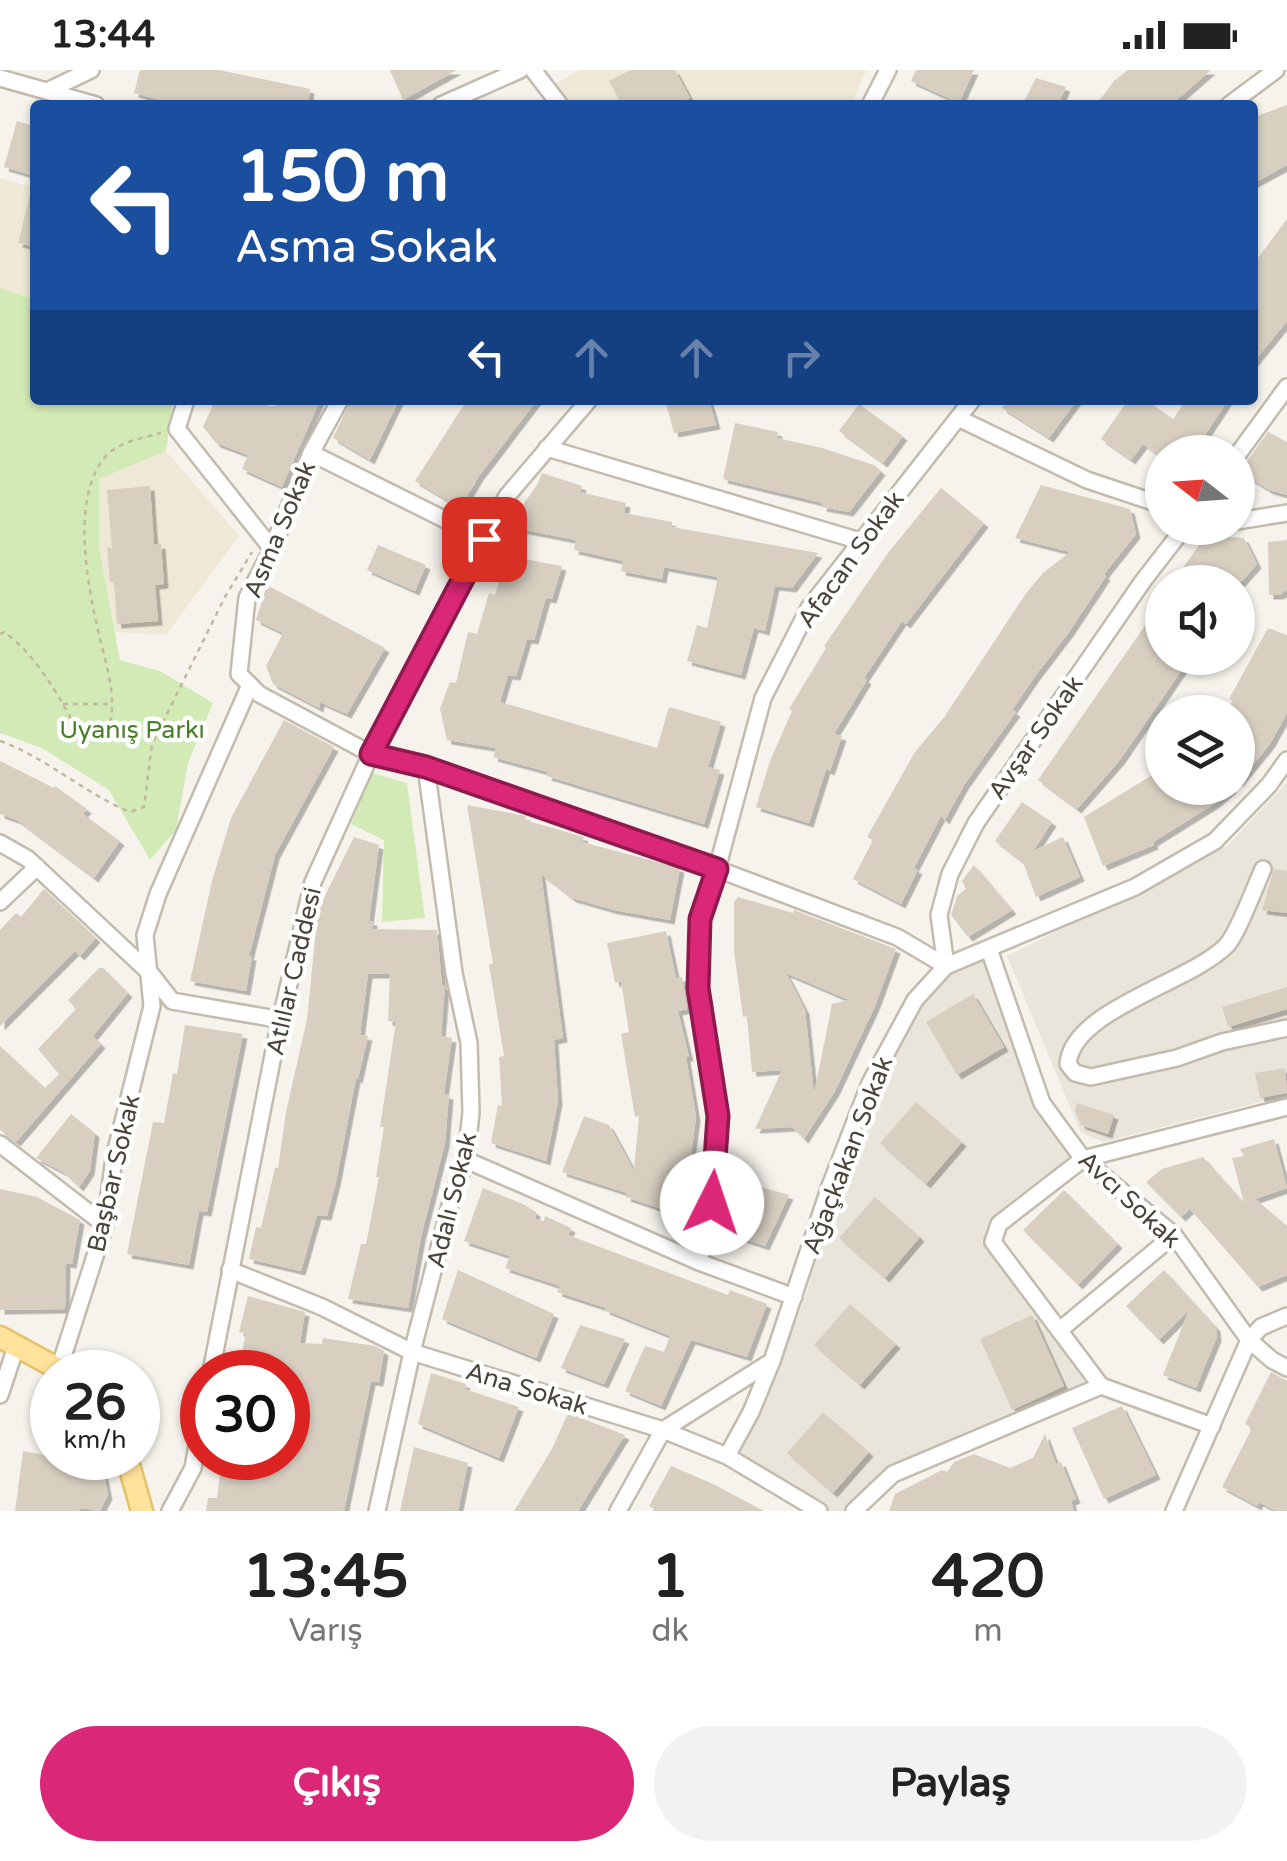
<!DOCTYPE html>
<html lang="tr">
<head>
<meta charset="utf-8">
<style>
  :root { --surface:#fff; --page:#f2f2f2; --text:#222; --muted:#767676; --accent:#db2777 }
  body { margin:0; font-family:"Varela Round",sans-serif; background:var(--page); color:var(--text); height:100vh; display:flex; flex-direction:column; font-size:38px; white-space:nowrap }
  * { box-sizing:border-box; margin:0 }
  p { font-size:32px; color:var(--muted) }
  .icon { flex:none; width:55px; height:55px; fill:none; stroke:currentColor; stroke-width:2; stroke-linecap:round; stroke-linejoin:round }
  .map { position:relative; height:1441px; overflow:hidden }
  .sheet { display:flex; flex-direction:column; background:var(--surface); flex:1 }
  .sheet>* { flex:none }
  .top-card { position:absolute; left:30px; top:30px; width:1228px; height:305px; border-radius:10px; box-shadow:0 2px 8px #0004; background:#1a4fa0; color:#fff; overflow:hidden }
  .needle { width:65px; rotate:287deg }
  .tools { position:absolute; left:1145px; top:365px; display:grid; gap:20px }
  .tools a { display:grid; place-items:center; width:110px; height:110px; border-radius:50%; background:var(--surface); box-shadow:0 2px 8px #0004; font-size:50px }
  .speed { position:absolute; left:30px; top:1280px; display:flex; gap:20px; font-size:50px; font-weight:700; text-align:center }
  .speed>* { display:grid; place-content:center; width:130px; height:130px; border-radius:50%; background:var(--surface); box-shadow:0 2px 8px #0004; line-height:1 }
  .speed small { font-size:25px; font-weight:400 }
  .speed .limit { border:15px solid #d22; background:#fff; color:#111 }
  .pin { position:absolute; display:grid; place-items:center; width:85px; height:85px; color:#fff; margin:-42px; border-radius:20px; box-shadow:0 5px 15px #0006 }
  .me { position:absolute; width:110px; margin:-55px; rotate:4deg; stroke-linejoin:round; filter:drop-shadow(0 0 8px #0008) }
  .turn { display:flex; align-items:center; gap:35px; height:210px; padding:0 40px; font-size:45px }
  .turn .icon { width:130px; height:130px; stroke-width:2.5 }
  .turn b { display:block; font-size:70px; line-height:85px }
  .lanes { display:flex; align-items:center; height:95px; padding:0 40px; background:#0003; justify-content:center; gap:50px; direction:ltr }
  .lanes .off { opacity:.35 }
  .eta { display:flex; justify-content:space-evenly; align-items:center; height:170px; text-align:center }
  .eta b { font-size:60px; font-weight:800; line-height:70px }
  .action { display:flex; gap:20px; margin-top:auto; padding:20px 40px }
  .action a { flex:1; height:115px; border-radius:60px; background:var(--accent); color:#fff; font-size:40px; font-weight:800; line-height:115px; text-align:center }
  .action a+a { background:var(--page); color:var(--text) }
  .status { display:flex; justify-content:space-between; align-items:center; height:70px; padding:0 50px; background:var(--surface); direction:ltr }
  .status svg { height:28px; fill:currentColor }
  .map>svg:first-child { display:block }
  .residential { fill:#eae5da }
  .education { fill:#efe8d6 }
  .green { fill:#d2eab5 }
  .building { fill:#d8cfc1; fill-rule:evenodd; filter:url(#shadow) }
  .lines { fill:none; stroke-linecap:round; stroke-linejoin:round }
  .minor-casing { stroke:#c2bbae; stroke-width:20 }
  .major-casing { stroke:#e6c16a; stroke-width:25 }
  .path { stroke:#c4b79f; stroke-width:2.5; stroke-dasharray:5 5; stroke-linecap:butt }
  .minor { stroke:#fff; stroke-width:15 }
  .major { stroke:#ffe39c; stroke-width:20 }
  .route-casing { stroke:#8e194d; stroke-width:25 }
  .route { stroke:#db2777; stroke-width:18 }
  .labels { text-anchor:middle; stroke-width:9; stroke-linejoin:round; paint-order:stroke }
  .street-label { font-size:25px; fill:#4b4439; stroke:#fff }
  .park-label { font-size:25px; fill:#4a7f2a; stroke:#fff }
</style>
</head>
<body>
<div class="status"><b>13:44</b><svg viewBox="0 0 49 12"><path d="M0 12V9h3v3zM5 12V6h3v6zM10 12V3h3v9zM15 12V0h3v12zM26 1h20v11H26zM47 4h2v5h-2z"/></svg></div>
<div class="map">
<svg width="1287" height="1441" viewBox="0 0 1287 1441">
  <defs>
    <filter id="shadow"><feDropShadow dx="4.5" dy="4.5" stdDeviation="0" flood-color="#0004"/></filter>
  </defs>
  <rect width="100%" height="100%" fill="#f6f3ec"/>
  <!-- residential -->
  <g class="residential">
    <polygon points="1287,712 1287,1025 1104,1072 1081,1063 1007,886 1228,775"/>
    <polygon points="982,888 1036,1039 1069,1087 993,1150 985,1171 1085,1312 896,1395 844,1441 829,1441 740,1383 805,1229 838,1109 876,1012 922,933 949,903"/>
  </g>
  <!-- education -->
  <g class="education">
    <polygon points="580,0 866,0 852,35 566,35 551,16"/>
    <polygon points="0,108 35,118 35,230 0,218"/>
    <polygon points="166,381 239,466 166,565 115,562 99,477 99,408"/>
  </g>
  <!-- green -->
  <g class="green">
    <polygon points="0,218 35,230 35,330 173,330 166,381 99,409 99,477 120,590 160,601 213,633 188,693 176,760 150,790 109,720 42,678 0,663"/>
    <polygon points="372,703 407,713 425,848 382,852 384,770 351,754"/>
  </g>
  <!-- building -->
  <g class="building">
    <polygon points="140,0 219,0 310,19 308,35 179,35 134,23"/>
    <polygon points="390,0 457,0 403,30"/>
    <polygon points="631,0 675,0 690,28 677,35 622,35 609,11"/>
    <polygon points="916,0 974,0 959,33 911,11"/>
    <polygon points="1128,0 1211,0 1171,35 1096,35 1114,11"/>
    <polygon points="1036,8 1066,17 1058,35 1022,35"/>
    <polygon points="1287,35 1287,95 1252,114 1252,48"/>
    <polygon points="17,51 35,56 35,106 4,97"/>
    <polygon points="31,121 35,122 35,177 18,173"/>
    <polygon points="1287,149 1287,251 1252,294 1252,196"/>
    <polygon points="215,330 252,330 269,336 275,336 278,330 320,330 282,417 242,399 248,385 216,373 203,357"/>
    <polygon points="351,330 399,330 370,390 333,368"/>
    <polygon points="467,330 537,330 479,406 460,438 415,411"/>
    <polygon points="665,330 709,330 716,355 674,363"/>
    <polygon points="1008,330 1077,330 1049,368 1002,338"/>
    <polygon points="1128,330 1146,330 1173,349 1186,330 1228,330 1194,382 1162,382 1162,388 1143,374 1131,390 1101,369"/>
    <polygon points="859,334 903,366 883,393 839,361"/>
    <polygon points="735,353 778,362 777,368 822,378 874,395 881,401 849,442 822,437 823,433 723,409"/>
    <polygon points="1268,362 1287,372 1287,425 1269,420 1239,402"/>
    <polygon points="542,403 582,416 580,422 626,433 624,443 672,452 672,457 818,483 792,518 775,516 765,561 754,558 741,605 687,591 697,555 707,558 718,507 664,497 662,509 621,501 623,491 574,480 576,470 514,458 522,436 537,415"/>
    <polygon points="1041,415 1130,439 1136,464 1104,504 1106,506 1069,562 1036,605 1012,640 1016,642 964,715 945,750 941,746 914,798 918,800 901,834 853,809 873,770 867,767 915,682 945,646 1027,522 1043,503 1070,482 1015,468"/>
    <polygon points="150,416 154,475 161,474 164,514 155,515 158,551 117,554 114,512 110,512 107,477 112,478 107,420"/>
    <polygon points="941,418 984,453 906,554 902,551 864,608 867,610 834,664 842,666 830,701 826,699 809,753 756,737 770,691 792,641 789,639 826,578 824,576 888,483"/>
    <polygon points="1206,465 1244,468 1257,494 1241,512 1173,512"/>
    <polygon points="1287,470 1287,520 1279,525 1269,525 1268,472"/>
    <polygon points="378,475 426,495 415,521 367,500"/>
    <polygon points="507,486 562,496 552,529 546,528 534,570 527,569 516,606 508,605 500,632 657,678 669,637 721,652 708,697 720,700 704,754 547,706 548,702 493,687 496,678 447,670 440,639 450,612 456,613 468,562 477,564 489,523 495,525"/>
    <polygon points="267,515 385,578 347,644 320,632 319,638 273,614 266,596 283,563 256,550"/>
    <polygon points="1162,531 1162,588 1190,588 1120,690 1077,739 1038,710"/>
    <polygon points="1268,558 1287,565 1287,643 1270,674 1238,713 1238,642 1224,642 1233,631 1229,629"/>
    <polygon points="284,650 334,677 275,785 249,886 252,886 246,921 190,911 212,811 231,748"/>
    <polygon points="0,691 54,718 55,716 87,739 83,744 120,771 94,808 17,750 0,744"/>
    <polygon points="1162,699 1162,718 1233,718 1214,734 1153,772 1154,775 1103,796 1084,747"/>
    <polygon points="1022,732 1052,752 1033,781 1063,767 1080,807 1036,827 1023,792 995,771"/>
    <polygon points="467,735 526,746 525,750 584,767 582,772 680,798 670,850 614,840 572,828 541,804 563,968 554,970 558,1031 546,1091 491,1073 498,1035 502,1036 499,987 504,986 489,894 493,894"/>
    <polygon points="354,767 379,775 369,851 373,851 372,859 437,860 442,915 445,916 441,966 452,968 444,1024 449,1025 445,1073 421,1167 408,1238 348,1229 361,1174 366,1174 379,1107 376,1107 384,1057 380,1057 396,952 388,951 390,904 368,904 360,965 368,966 358,1009 356,1008 336,1112 327,1146 317,1145 301,1201 249,1189 256,1157 261,1158 275,1098 278,1098 286,1042 307,949 318,840"/>
    <polygon points="974,795 1012,840 968,867 951,845 957,826 966,819 962,811"/>
    <polygon points="1274,799 1287,801 1287,843 1262,840"/>
    <polygon points="44,819 96,868 80,886 75,881 0,956 0,860 16,843 21,847"/>
    <path d="M738,827L793,843L794,840L896,879L875,936L835,1021L804,1069L792,1057L755,1059L782,1000L752,1002L747,946L743,947L734,881V832ZM786,903L849,930L832,934L814,1024L805,940Z"/>
    <polygon points="666,861 676,908 682,907 687,939 678,941 689,987 686,987 696,1047 683,1146 626,1127 627,1123 562,1102 584,1046 609,1055 634,1101 639,1046 635,1047 621,964 629,962 621,911 615,913 607,873"/>
    <polygon points="99,898 103,898 128,923 93,966 101,974 16,1072 0,1060 0,976 45,1018 59,1004 38,979 76,939 68,930"/>
    <polygon points="1287,917 1287,939 1228,957 1222,937"/>
    <polygon points="973,924 1004,977 957,1005 926,952"/>
    <polygon points="185,955 243,964 207,1142 199,1141 189,1195 127,1184 153,1052 164,1053 173,1003 177,1004"/>
    <polygon points="1285,998 1287,1023 1260,1028 1255,1003"/>
    <polygon points="916,1032 962,1072 926,1114 880,1073"/>
    <polygon points="1077,1033 1114,1045 1108,1064 1081,1055 1075,1041"/>
    <polygon points="71,1044 95,1063 90,1101 79,1117 63,1102 36,1088"/>
    <polygon points="1274,1069 1287,1118 1255,1129 1287,1156 1287,1205 1258,1217 1190,1139 1181,1147 1146,1112 1162,1099 1203,1087 1244,1133 1232,1088 1244,1086 1240,1079"/>
    <polygon points="743,1112 789,1125 765,1176 730,1164"/>
    <polygon points="483,1118 523,1134 536,1142 535,1149 544,1151 545,1146 571,1158 568,1165 728,1225 730,1220 767,1234 747,1287 691,1270 661,1336 625,1321 645,1276 664,1282 670,1266 605,1240 606,1238 557,1222 560,1216 505,1198 510,1186 464,1171"/>
    <polygon points="0,1119 37,1127 80,1150 72,1194 66,1193 65,1239 0,1240"/>
    <polygon points="1064,1120 1118,1174 1078,1215 1023,1160"/>
    <polygon points="875,1127 920,1167 885,1208 839,1168"/>
    <polygon points="458,1200 554,1244 536,1288 442,1249"/>
    <polygon points="1164,1200 1216,1257 1217,1267 1196,1318 1163,1305 1189,1240 1159,1270 1126,1236"/>
    <polygon points="248,1226 305,1242 300,1273 322,1274 323,1268 375,1276 384,1281 379,1312 371,1311 344,1441 206,1441 208,1428 217,1428 222,1388 288,1388 288,1302 238,1302 246,1263 239,1262"/>
    <polygon points="850,1234 896,1274 860,1315 814,1275"/>
    <polygon points="1032,1245 1064,1316 1012,1340 980,1269"/>
    <polygon points="580,1255 625,1269 604,1314 561,1298"/>
    <polygon points="1271,1302 1287,1311 1287,1441 1276,1441 1259,1432 1257,1436 1222,1417 1252,1358 1245,1354"/>
    <polygon points="431,1303 466,1314 465,1319 519,1337 499,1388 418,1354"/>
    <polygon points="1122,1336 1156,1405 1104,1429 1072,1358"/>
    <polygon points="823,1342 869,1382 833,1423 787,1383"/>
    <polygon points="568,1343 625,1365 578,1441 514,1441 552,1379"/>
    <polygon points="1045,1364 1056,1394 1061,1392 1076,1429 1071,1431 1074,1441 889,1441 895,1424 942,1400 947,1402 954,1392 974,1384 1010,1398 1033,1388"/>
    <polygon points="414,1377 468,1393 458,1441 400,1441"/>
    <polygon points="23,1381 102,1396 108,1425 100,1441 80,1438 79,1441 15,1441"/>
    <polygon points="671,1396 713,1414 764,1441 657,1441 649,1436"/>
  </g>
  <g class="lines">
    <!-- minor casing -->
    <g class="minor-casing">
      <g id="minor">
        <polyline points="533,0 560,35"/>
        <polyline points="0,8 96,35"/>
        <polyline points="47,21 91,0"/>
        <polyline points="441,35 520,0"/>
        <polyline points="870,35 888,0"/>
        <polyline points="1229,35 1276,0"/>
        <polyline points="186,330 177,359 272,479"/>
        <polyline points="340,330 311,383 272,479 247,528 239,604 259,624 371,684 426,697 717,799 897,867 946,896"/>
        <polyline points="958,348 1087,410 1162,435"/>
        <polyline points="547,378 860,471"/>
        <polyline points="311,383 484,469"/>
        <polyline points="1238,384 1287,317"/>
        <polyline points="1238,451 1287,443"/>
        <polyline points="0,773 28,789 151,904 172,931 282,950"/>
        <path d="M1263,799C1255,817 1237,865 1226,876C1189,913 1072,940 1068,994L1075,1003L1091,1007L1177,988L1222,972L1287,958"/>
        <polyline points="0,832 37,797"/>
        <polyline points="989,879 1042,1033 1083,1089 1174,1165 1249,1270 1272,1290 1287,1298"/>
        <polyline points="946,896 939,845 950,804 976,753 1143,511 1184,458"/>
        <polyline points="0,1074 105,1155"/>
        <polyline points="466,1090 699,1192 794,1227"/>
        <polyline points="699,1192 711,1133 718,1046 698,918 700,849 717,799 763,628 809,538 972,330"/>
        <polyline points="230,1200 322,1237 412,1282 663,1360 727,1386 819,1441"/>
        <polyline points="1061,1259 1174,1165"/>
        <polyline points="59,1299 105,1155 114,1088 152,936 145,865 158,824 250,615"/>
        <polyline points="211,1302 277,965 313,812 371,684 507,426 589,330"/>
        <polyline points="1101,1316 1212,1356"/>
        <polyline points="0,1325 17,1274"/>
        <polyline points="727,1386 751,1342 772,1291"/>
        <polyline points="170,1441 193,1398 202,1347"/>
        <polyline points="377,1441 412,1282 453,1124 466,1090 471,1042 469,973 454,903 426,697"/>
        <polyline points="618,1441 663,1360 772,1291 830,1116 870,1013 915,930 946,896 1135,817 1215,771 1269,715 1287,690"/>
        <polyline points="854,1441 893,1404 1101,1316 993,1172 999,1154 1083,1089 1287,1037"/>
        <polyline points="1174,1441 1249,1270 1261,1257 1287,1246"/>
      </g>
    </g>
    <!-- major casing -->
    <g class="major-casing">
      <g id="major">
        <polyline points="0,1267 64,1302"/>
        <polyline points="127,1388 142,1441"/>
      </g>
    </g>
    <!-- path -->
    <g class="path">
      <path d="M0,564L4,562C38,586 64,634 82,670L101,672C124,642 105,593 98,560C87,512 71,428 105,387C118,372 142,368 161,363"/>
      <polyline points="63,634 110,634"/>
      <path d="M0,671C47,688 84,723 130,742L144,737L152,674L225,527L252,482"/>
    </g>
    <!-- minor -->
    <use href="#minor" class="minor"/>
    <!-- major -->
    <use href="#major" class="major"/>
  </g>
  <g class="lines">
    <!-- route casing -->
    <g class="route-casing">
      <polyline id="route" points="484,469 371,684 426,697 717,799 700,849 698,918 718,1046 712,1133"/>
    </g>
    <!-- route -->
    <use href="#route" class="route"/>
  </g>
  <g class="labels">
    <!-- street labels -->
    <g class="street-label">
      <text transform="translate(279 459) rotate(-67)" y="9">Asma Sokak</text>
      <text transform="translate(850 489) rotate(-54)" y="9">Afacan Sokak</text>
      <text transform="translate(1035 667) rotate(-55)" y="9">Avşar Sokak</text>
      <text transform="translate(293 901) rotate(-77)" y="9">Atlılar Caddesi</text>
      <text transform="translate(847 1085) rotate(-69)" y="9">Ağaçkakan Sokak</text>
      <text transform="translate(113 1103) rotate(-77)" y="9">Başbar Sokak</text>
      <text transform="translate(1130 1129) rotate(43)" y="9">Avcı Sokak</text>
      <text transform="translate(451 1130) rotate(-76)" y="9">Adalı Sokak</text>
      <text transform="translate(527 1318) rotate(17)" y="9">Ana Sokak</text>
    </g>
    <!-- park labels -->
    <g class="park-label">
      <text x="132" y="668">Uyanış Parkı</text>
    </g>
  </g>
</svg>
<div class="tools">
<a><svg class="needle" viewBox="-14 -14 28 28"><path d="M0-13l5 13h-10z" fill="#e53935"/><path d="M0 13l5-13h-10z" fill="#767676"/></svg></a>
<a><svg class="icon" aria-label="sound" viewBox="0 0 24 24"><path d="M4 9h4l5-4v14l-5-4H4zM17 9q2 3 0 6"/></svg></a>
<a><svg class="icon" aria-label="layers" viewBox="0 0 24 24"><path d="M12 4l9 5-9 5-9-5zM3 14l9 5 9-5"/></svg></a>
</div>
<div class="speed"><div>26<small>km/h</small></div><div class="limit">30</div></div>
<div class="pin" style="left:484px;top:469px;background:#d93025"><svg class="icon" aria-label="arrive" viewBox="0 0 24 24"><path d="M6 21V4h12l-3 4 3 4H6"/></svg></div>
<svg class="me" style="left:712px;top:1133px" viewBox="-20 -20 40 40"><circle r="19" fill="#fff"/><path d="M0-13L10 11 0 6-10 11z" fill="#db2777"/></svg>
<div class="top-card">
<div class="turn"><svg class="icon" aria-label="left" viewBox="0 0 24 24"><path d="M17 20v-9H6M10 6l-5 5 5 5"/></svg><div><b>150 m</b>Asma Sokak</div></div>
<div class="lanes"><svg class="icon" aria-label="left" viewBox="0 0 24 24"><path d="M17 20v-9H6M10 6l-5 5 5 5"/></svg><svg class="icon off" aria-label="ahead" viewBox="0 0 24 24"><path d="M12 20V5M6 11l6-6 6 6"/></svg><svg class="icon off" aria-label="ahead" viewBox="0 0 24 24"><path d="M12 20V5M6 11l6-6 6 6"/></svg><svg class="icon off" aria-label="right" viewBox="0 0 24 24"><path d="M7 20v-9h11M14 6l5 5-5 5"/></svg></div>
</div>
</div>
<section class="sheet">
<div class="eta">
<div><b>13:45</b><p>Varış</p></div>
<div><b>1</b><p>dk</p></div>
<div><b>420</b><p>m</p></div>
</div>
<div class="action"><a>Çıkış</a><a>Paylaş</a></div>
</section>
</body>
</html>
